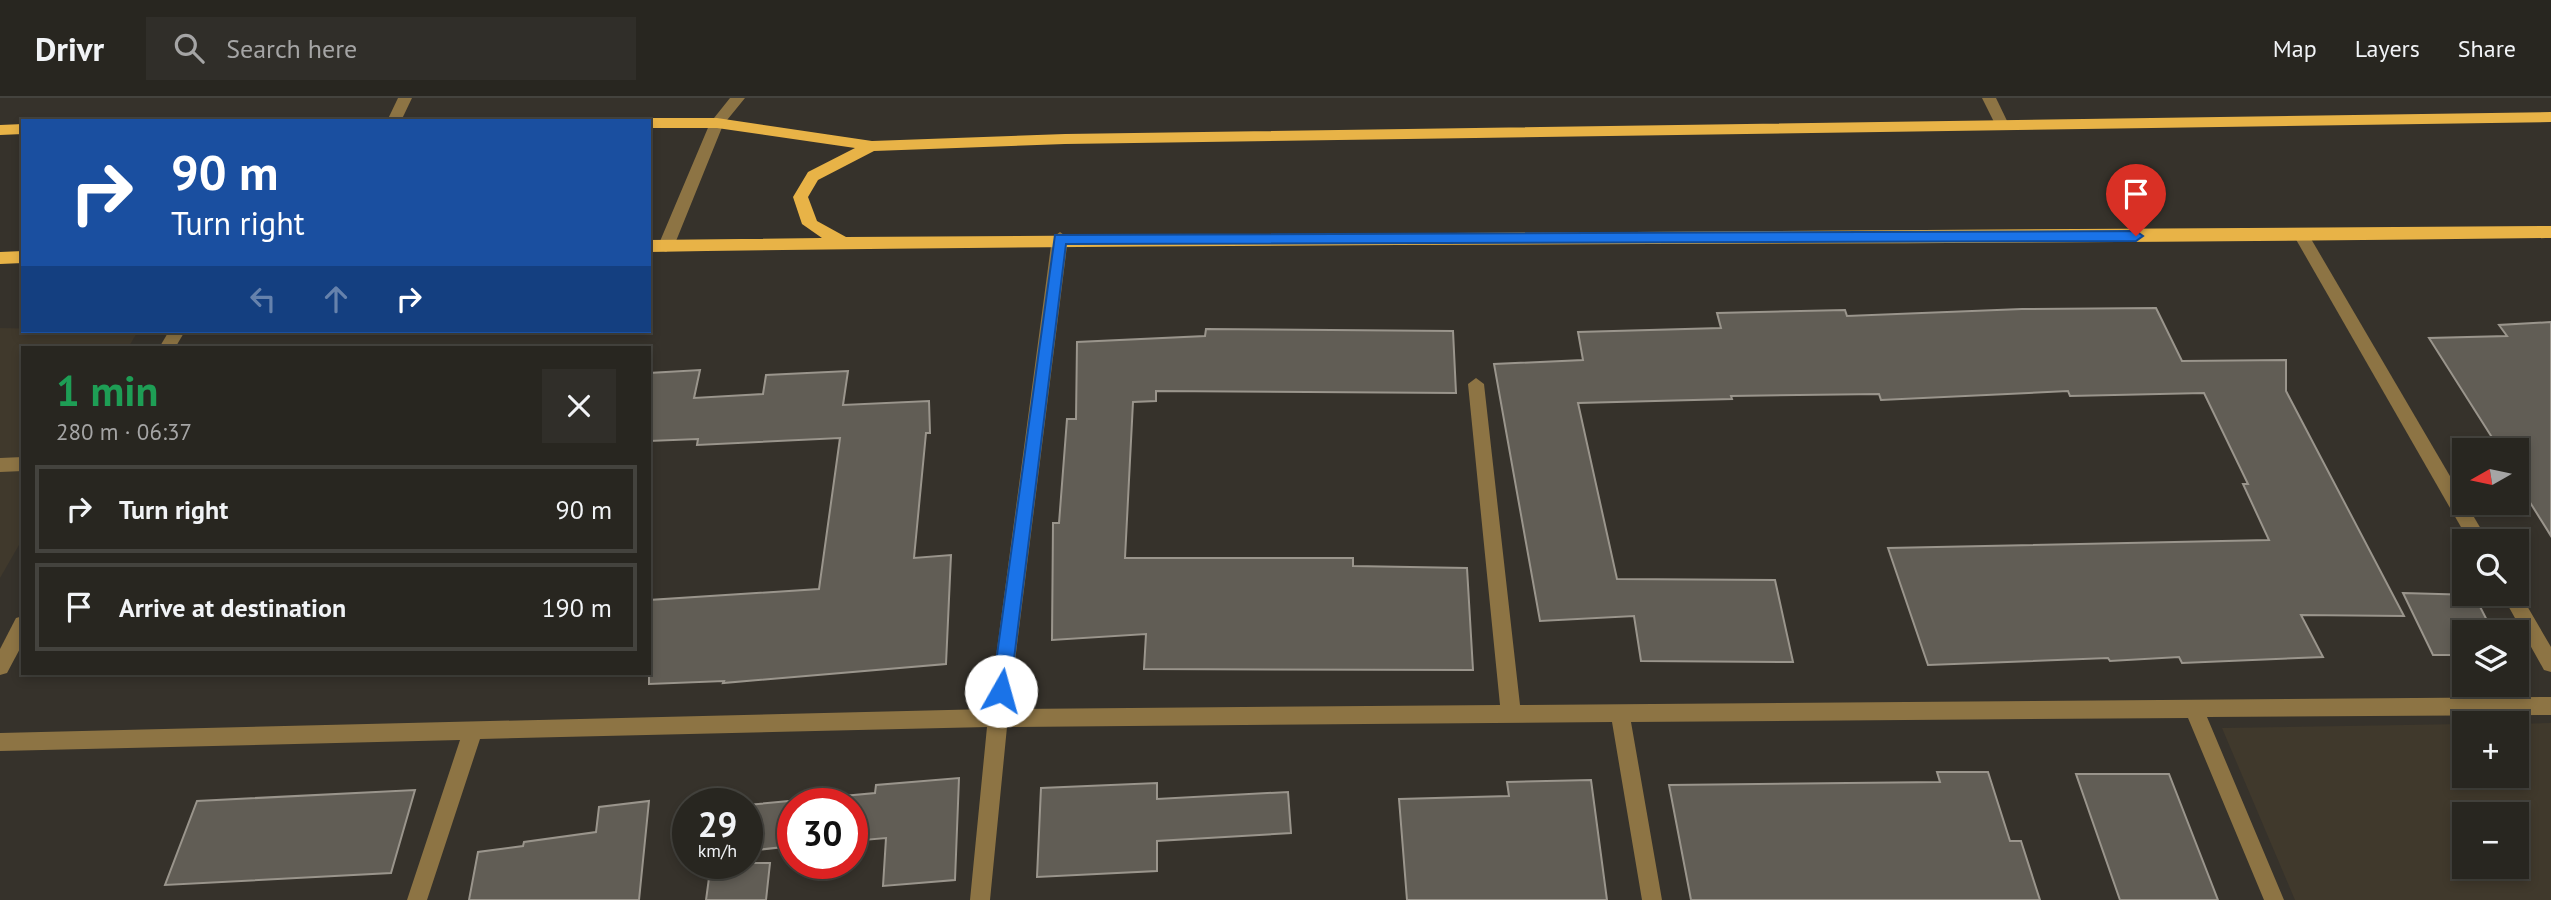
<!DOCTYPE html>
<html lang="en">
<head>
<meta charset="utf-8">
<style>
  :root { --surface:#282620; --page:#302e29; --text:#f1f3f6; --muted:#a5a5a5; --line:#44433e }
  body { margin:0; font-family:"PT Sans",sans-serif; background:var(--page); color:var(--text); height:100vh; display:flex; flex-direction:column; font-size:26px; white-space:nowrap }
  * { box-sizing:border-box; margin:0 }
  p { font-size:23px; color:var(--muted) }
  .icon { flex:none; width:38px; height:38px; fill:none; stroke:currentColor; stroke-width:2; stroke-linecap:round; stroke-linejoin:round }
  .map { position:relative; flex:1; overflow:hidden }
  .drawer { position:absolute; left:21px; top:248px; width:630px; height:329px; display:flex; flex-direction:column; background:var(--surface); border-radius:0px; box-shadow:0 4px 10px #0003,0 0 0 2px var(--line) }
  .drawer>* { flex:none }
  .banner { position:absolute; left:21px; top:21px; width:630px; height:214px; border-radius:0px; box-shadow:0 4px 10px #0003,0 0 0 2px var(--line); background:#1a4fa0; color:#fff; overflow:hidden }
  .needle { width:46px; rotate:261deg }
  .buttons { position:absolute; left:2452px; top:340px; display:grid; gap:14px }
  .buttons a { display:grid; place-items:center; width:77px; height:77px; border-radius:0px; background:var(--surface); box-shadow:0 4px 10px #0003,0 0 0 2px var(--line); font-size:35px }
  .speed { position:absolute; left:672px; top:690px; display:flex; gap:14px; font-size:35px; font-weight:700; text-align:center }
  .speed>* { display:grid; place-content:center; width:91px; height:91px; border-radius:50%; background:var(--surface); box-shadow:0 4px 10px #0003,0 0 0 2px var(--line); line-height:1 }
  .speed small { font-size:18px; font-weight:400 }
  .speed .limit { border:10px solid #d22; background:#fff; color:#111 }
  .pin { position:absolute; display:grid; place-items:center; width:60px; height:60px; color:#fff; margin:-72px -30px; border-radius:50% 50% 50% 0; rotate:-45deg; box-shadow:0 0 7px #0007 }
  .pin .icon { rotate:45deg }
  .me { position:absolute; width:77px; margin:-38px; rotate:7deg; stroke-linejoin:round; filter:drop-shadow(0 0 5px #0008) }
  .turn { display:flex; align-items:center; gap:24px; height:147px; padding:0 35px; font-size:32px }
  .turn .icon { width:91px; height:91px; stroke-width:2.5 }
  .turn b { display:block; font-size:49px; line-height:60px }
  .lanes { display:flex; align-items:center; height:66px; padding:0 35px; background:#0003; justify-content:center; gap:35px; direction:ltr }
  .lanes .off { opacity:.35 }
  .round { display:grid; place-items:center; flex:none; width:74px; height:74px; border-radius:0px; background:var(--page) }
  .headline { display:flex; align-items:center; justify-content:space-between; height:119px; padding:0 35px }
  h1 { font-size:42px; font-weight:600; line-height:52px; color:#1e9e55 }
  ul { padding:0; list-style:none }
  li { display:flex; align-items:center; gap:21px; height:88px; margin:0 14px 10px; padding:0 21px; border:4px solid var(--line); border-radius:0px }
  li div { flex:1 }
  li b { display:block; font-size:26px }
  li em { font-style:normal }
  header { display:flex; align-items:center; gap:42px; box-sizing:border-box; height:98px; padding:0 35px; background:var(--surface); border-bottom:2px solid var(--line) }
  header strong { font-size:33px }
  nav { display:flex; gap:38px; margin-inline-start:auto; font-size:24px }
  .search { width:490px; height:63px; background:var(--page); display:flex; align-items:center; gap:18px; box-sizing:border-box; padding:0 24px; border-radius:0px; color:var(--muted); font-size:26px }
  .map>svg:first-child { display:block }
  .built { fill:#40392c; fill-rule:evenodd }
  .building { fill:#615d55; stroke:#9a958c; stroke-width:2 }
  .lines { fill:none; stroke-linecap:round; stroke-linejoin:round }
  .minor { fill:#8d7444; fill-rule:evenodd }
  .major { fill:#e8b347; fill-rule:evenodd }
  .route { fill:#1a73e8; stroke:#114b97; stroke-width:2 }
</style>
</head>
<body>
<header>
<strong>Drivr</strong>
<div class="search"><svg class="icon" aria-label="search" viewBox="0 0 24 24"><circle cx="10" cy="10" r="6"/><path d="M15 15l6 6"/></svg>Search here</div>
<nav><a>Map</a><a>Layers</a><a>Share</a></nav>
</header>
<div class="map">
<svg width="2551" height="802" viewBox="0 0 2551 802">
  <rect width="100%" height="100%" fill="#36322b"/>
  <!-- built -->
  <g class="built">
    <polygon points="0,230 138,233 128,250 23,250 23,440 0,480"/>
    <path d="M2551,625V802H2295L2222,630L2464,626V677H2516L2517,626ZM2464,716H2516V768H2464Z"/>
  </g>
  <!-- building -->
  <g class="building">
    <polygon points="2156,210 2182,263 2286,262 2286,293 2404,518 2301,517 2323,559 2182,565 2179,559 2110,563 2108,560 1928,567 1888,450 2269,442 2243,386 2248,386 2204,295 2070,298 2068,293 1881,302 1879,296 1731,298 1732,301 1578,305 1617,481 1775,482 1793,564 1641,563 1634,518 1540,523 1494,266 1583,262 1578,234 1721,230 1717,215 1845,212 1847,218 2022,211"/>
    <polygon points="2551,224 2551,438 2516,382 2516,352 2500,352 2429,240 2507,238 2499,227"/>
    <polygon points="1206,231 1453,233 1456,295 1156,293 1156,303 1133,304 1125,460 1353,460 1353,468 1467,470 1473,572 1144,571 1146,536 1052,542 1053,425 1059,425 1067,321 1076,321 1077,244 1205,238"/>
    <polygon points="700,272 694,300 763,296 766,277 848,273 843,307 929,303 930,335 926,335 914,460 951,457 946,566 723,585 724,583 649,586 649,502 819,491 840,340 697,347 698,341 649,343 649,275"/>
    <polygon points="2403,495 2474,497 2493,534 2464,534 2464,557 2433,557"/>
    <polygon points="1937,674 1988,674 2010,743 2021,743 2040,802 1691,802 1669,687 1940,684"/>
    <polygon points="2076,676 2169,676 2218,802 2120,802"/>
    <polygon points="959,680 955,782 883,788 886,740 852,743 852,705 793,705 793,748 747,753 747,707 875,695 876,687"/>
    <polygon points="1591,682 1607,802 1407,802 1399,701 1509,698 1507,684"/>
    <polygon points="1157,685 1157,701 1288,694 1291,735 1157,743 1157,773 1037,779 1041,690"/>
    <polygon points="415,692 391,775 165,787 197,703"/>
    <polygon points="649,703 639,802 469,802 478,754 523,748 524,744 596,734 599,709"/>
    <polygon points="711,765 770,765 766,802 706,802"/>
  </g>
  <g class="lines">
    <!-- minor -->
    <g class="minor">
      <polygon points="398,0 412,0 401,23 387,23"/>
      <polygon points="730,0 745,0 723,27 674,148 666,154 661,152 658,148 710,25"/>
      <polygon points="1982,0 1996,0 2010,29 2008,32 1998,32"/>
      <polygon points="2302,132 2307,134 2488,443 2469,443 2294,138"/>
      <polygon points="1060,134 1068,140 1009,611 1500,607 1468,286 1476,280 1484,286 1520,607 2551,599 2551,617 2207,619 2284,802 2264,802 2188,620 1631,624 1662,802 1642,802 1612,624 1007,629 990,802 970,802 987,629 480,641 427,802 407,802 460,642 0,653 0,635 989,611 1052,140"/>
      <polygon points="169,233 185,233 175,250 159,250"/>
      <polygon points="23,359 23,373 0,374 0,360"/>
      <polygon points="2516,489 2551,549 2551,574 2544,572 2501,495 2516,495"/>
      <polygon points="23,518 23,545 7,575 0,577 0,551 16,520"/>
    </g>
    <!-- major -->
    <g class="major">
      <path d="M2551,14V24L1065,46L874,53L818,82L808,99L817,123L846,139L2551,128V140C1917,148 1283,144 649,154V142L822,140L802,126L793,99L808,74L855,50L717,30H649V23H643L649,20H717L872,43L1065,36Z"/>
      <polygon points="23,26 23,36 0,37 0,27"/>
      <polygon points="23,153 23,165 0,166 0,154"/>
    </g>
  </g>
  <!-- route -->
  <polygon class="route" points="2136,133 2143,138 2136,143 1066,146 1010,593 1001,601 992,593 1055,137"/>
</svg>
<div class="buttons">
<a><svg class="needle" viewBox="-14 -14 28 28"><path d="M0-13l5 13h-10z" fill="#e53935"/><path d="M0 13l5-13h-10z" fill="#a5a5a5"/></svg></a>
<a><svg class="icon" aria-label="search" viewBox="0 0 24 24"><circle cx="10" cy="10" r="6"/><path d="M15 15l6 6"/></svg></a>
<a><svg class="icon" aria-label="layers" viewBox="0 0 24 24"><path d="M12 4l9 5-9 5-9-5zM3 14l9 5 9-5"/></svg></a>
<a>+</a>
<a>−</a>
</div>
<div class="speed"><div>29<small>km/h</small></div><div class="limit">30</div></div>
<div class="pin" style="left:2136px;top:138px;background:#d93025"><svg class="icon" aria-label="arrive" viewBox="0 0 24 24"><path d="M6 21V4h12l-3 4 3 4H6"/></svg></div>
<svg class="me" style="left:1001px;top:593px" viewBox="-20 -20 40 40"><circle r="19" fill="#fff"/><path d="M0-13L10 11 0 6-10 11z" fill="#1a73e8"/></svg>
<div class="banner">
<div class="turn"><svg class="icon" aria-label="right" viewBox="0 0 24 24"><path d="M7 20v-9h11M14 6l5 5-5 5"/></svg><div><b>90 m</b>Turn right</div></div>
<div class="lanes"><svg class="icon off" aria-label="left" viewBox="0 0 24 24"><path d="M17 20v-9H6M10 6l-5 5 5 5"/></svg><svg class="icon off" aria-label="ahead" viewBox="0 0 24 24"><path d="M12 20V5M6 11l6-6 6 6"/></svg><svg class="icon" aria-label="right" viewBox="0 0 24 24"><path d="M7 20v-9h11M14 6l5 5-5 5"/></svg></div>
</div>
<section class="drawer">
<div class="headline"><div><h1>1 min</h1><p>280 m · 06:37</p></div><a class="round"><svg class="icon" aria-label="close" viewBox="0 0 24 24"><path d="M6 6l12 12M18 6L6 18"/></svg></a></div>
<ul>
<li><svg class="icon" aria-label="right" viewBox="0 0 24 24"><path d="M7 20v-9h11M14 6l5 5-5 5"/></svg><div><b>Turn right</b></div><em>90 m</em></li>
<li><svg class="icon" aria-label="arrive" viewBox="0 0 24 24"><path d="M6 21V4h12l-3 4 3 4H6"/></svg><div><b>Arrive at destination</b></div><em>190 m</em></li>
</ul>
</section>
</div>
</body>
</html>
